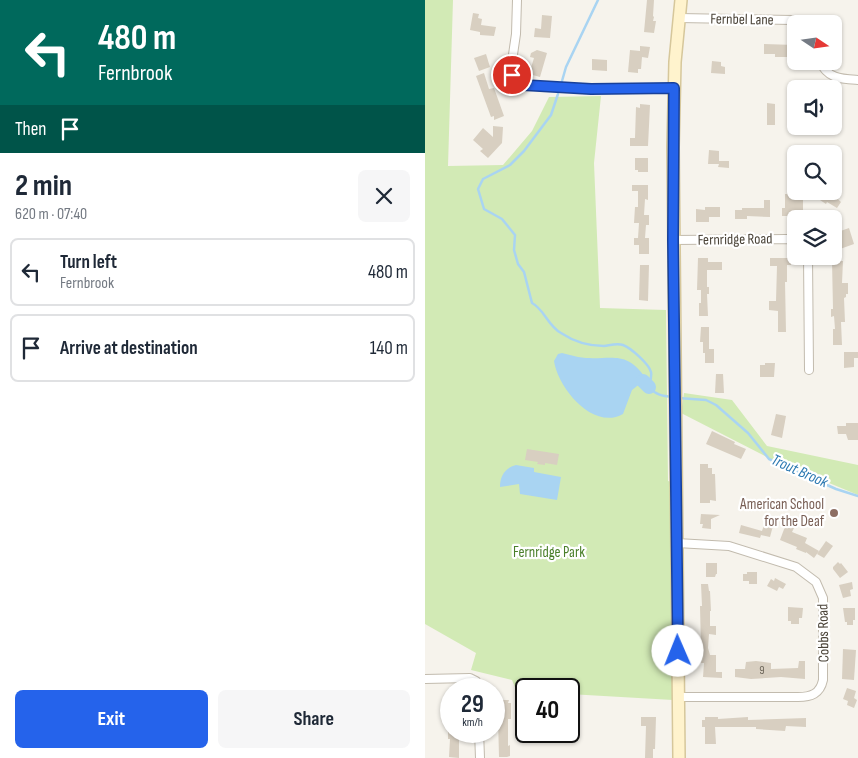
<!DOCTYPE html>
<html lang="en">
<head>
<meta charset="utf-8">
<style>
  :root { --surface:#fff; --page:#f6f6f7; --text:#1f2937; --muted:#747a83; --line:#e0e1e3; --accent:#2563eb }
  body { margin:0; font-family:"Sofia Sans Condensed",sans-serif; background:var(--page); color:var(--text); height:100vh; display:flex; flex-direction:column; font-size:19px; white-space:nowrap }
  * { box-sizing:border-box; margin:0 }
  p { font-size:16px; color:var(--muted) }
  .icon { flex:none; width:28px; height:28px; fill:none; stroke:currentColor; stroke-width:2; stroke-linecap:round; stroke-linejoin:round }
  .map { position:relative; flex:1; overflow:hidden }
  .details { display:flex; flex-direction:column; background:var(--surface); width:425px }
  .details>* { flex:none }
  .guide { background:#00695c; color:#fff; overflow:hidden }
  .needle { width:32px; rotate:103deg }
  .buttons { position:absolute; left:362px; top:15px; display:grid; gap:10px }
  .buttons a { display:grid; place-items:center; width:55px; height:55px; border-radius:8px; background:var(--surface); box-shadow:0 1px 4px #0004; font-size:25px }
  .speed { position:absolute; left:15px; top:678px; display:flex; gap:10px; font-size:25px; font-weight:700; text-align:center }
  .speed>* { display:grid; place-content:center; width:65px; height:65px; border-radius:50%; background:var(--surface); box-shadow:0 1px 4px #0004; line-height:1 }
  .speed small { font-size:12px; font-weight:400 }
  .speed .limit { border:2px solid #111; border-radius:8px; background:#fff; color:#111 }
  .pin { position:absolute; display:grid; place-items:center; width:42px; height:42px; color:#fff; margin:-21px; border:2px solid #fff; border-radius:50%; box-shadow:0 1px 5px #0007 }
  .me { position:absolute; width:55px; margin:-28px; rotate:359deg; stroke-linejoin:round; filter:drop-shadow(0 0 4px #0008) }
  .turn { display:flex; align-items:center; gap:18px; height:105px; padding:0 15px; font-size:22px }
  .turn .icon { width:65px; height:65px; stroke-width:2.5 }
  .turn b { display:block; font-size:35px; line-height:42px }
  .then { display:flex; align-items:center; height:48px; padding:0 15px; background:#0003; gap:10px; font-size:19px }
  .round { display:grid; place-items:center; flex:none; width:52px; height:52px; border-radius:8px; background:var(--page) }
  .overview { display:flex; align-items:center; justify-content:space-between; height:85px; padding:0 15px }
  h1 { font-size:30px; font-weight:700; line-height:38px }
  .button { display:flex; gap:10px; margin-top:auto; padding:10px 15px }
  .button a { flex:1; height:58px; border-radius:8px; background:var(--accent); color:#fff; font-size:20px; font-weight:700; line-height:58px; text-align:center }
  .button a+a { background:var(--page); color:var(--text) }
  ul { padding:0; list-style:none }
  li { display:flex; align-items:center; gap:15px; height:68px; margin:0 10px 8px; padding:0 5px; border:2px solid var(--line); border-radius:8px }
  li div { flex:1 }
  li b { display:block; font-size:19px }
  li em { font-style:normal }
  main { display:flex; flex:1; min-height:0 }
  .map>svg:first-child { display:block }
  .green { fill:#d2eab5 }
  .water { fill:#a9d4f2 }
  .lines { fill:none; stroke-linecap:round; stroke-linejoin:round }
  .stream { stroke:#a9d4f2; stroke-width:2.5 }
  .river { stroke:#a9d4f2; stroke-width:14 }
  .building { fill:#d8cfc1 }
  .street-casing { stroke:#c2bbae; stroke-width:10 }
  .secondary-casing { stroke:#d6c79b; stroke-width:14 }
  .street { stroke:#fff; stroke-width:8 }
  .secondary { stroke:#fff3cd; stroke-width:11 }
  .route-casing { stroke:#184099; stroke-width:12 }
  .route { stroke:#2563eb; stroke-width:9 }
  .education-dot { fill:#8d6e63; stroke:#fff; stroke-width:2 }
  .labels { text-anchor:middle; stroke-width:4.5; stroke-linejoin:round; paint-order:stroke }
  .number-label { font-size:12px; fill:#6e675b }
  .street-label { font-size:15px; fill:#4b4439; stroke:#fff }
  .education-label { font-size:15px; fill:#785e54; stroke:#fff; text-anchor:end }
  .park-label { font-size:15px; fill:#4a7f2a; stroke:#fff }
  .water-label { font-size:16px; font-style:italic; fill:#2e7ab2; stroke:#fff }
</style>
</head>
<body>
<main>
<section class="details">
<div class="guide">
<div class="turn"><svg class="icon" aria-label="left" viewBox="0 0 24 24"><path d="M17 20v-9H6M10 6l-5 5 5 5"/></svg><div><b>480 m</b>Fernbrook</div></div>
<div class="then">Then<svg class="icon" aria-label="arrive" viewBox="0 0 24 24"><path d="M6 21V4h12l-3 4 3 4H6"/></svg></div>
</div>
<div class="overview"><div><h1>2 min</h1><p>620 m · 07:40</p></div><a class="round"><svg class="icon" aria-label="close" viewBox="0 0 24 24"><path d="M6 6l12 12M18 6L6 18"/></svg></a></div>
<ul>
<li><svg class="icon" aria-label="left" viewBox="0 0 24 24"><path d="M17 20v-9H6M10 6l-5 5 5 5"/></svg><div><b>Turn left</b><p>Fernbrook</p></div><em>480 m</em></li>
<li><svg class="icon" aria-label="arrive" viewBox="0 0 24 24"><path d="M6 21V4h12l-3 4 3 4H6"/></svg><div><b>Arrive at destination</b></div><em>140 m</em></li>
</ul>
<div class="button"><a>Exit</a><a>Share</a></div>
</section>
<div class="map">
<svg width="433" height="758" viewBox="0 0 433 758">
  <rect width="100%" height="100%" fill="#f6f3ec"/>
  <!-- green -->
  <g class="green">
    <polygon points="0,0 28,0 23,166 78,165 107,131 124,97 176,96 169,163 175,308 241,310 243,481 246,482 248,700 144,694 144,689 101,689 101,692 92,692 87,680 46,670 51,653 0,624"/>
    <polygon points="259,393 307,400 342,446 433,465 433,495 344,458 256,413"/>
  </g>
  <!-- water -->
  <g class="water">
    <path d="M137,353C142,354 148,356 153,357C183,362 201,347 221,379L207,390L198,414C168,431 133,388 129,361L133,354Z"/>
    <path d="M91,465L109,468V472L136,477L132,500L95,494L94,484L75,487C75,476 80,468 91,465Z"/>
  </g>
  <g class="lines">
    <!-- stream -->
    <g class="stream">
      <polyline points="137,81 141,67 173,0"/>
      <path d="M133,94L126,115L99,151L85,165L58,179L53,189L59,209L77,219L90,235L89,250L93,264L99,272L107,303C119,309 123,326 136,333C148,341 164,346 179,346C186,345 192,343 198,345C206,348 224,364 226,372C227,376 225,382 224,387C231,395 237,396 248,397"/>
      <polyline points="253,398 281,400 291,405 323,433 344,459 411,489 433,496"/>
    </g>
    <!-- river -->
    <polyline class="river" points="218,381 224,387"/>
  </g>
  <!-- building -->
  <g class="building">
    <polygon points="222,0 229,0 228,16 229,17 228,21 231,21 229,33 219,32"/>
    <polygon points="48,13 54,14 53,18 57,19 56,25 71,27 69,36 55,35 55,32 45,30"/>
    <polygon points="117,15 127,16 125,38 109,37 110,28 116,29"/>
    <polygon points="339,44 370,45 369,56 371,56 371,65 363,65 363,57 350,57 350,54 339,54"/>
    <polygon points="215,46 225,47 223,58 217,57 216,69 213,69 213,73 203,72 205,50 215,51"/>
    <polygon points="112,50 122,53 115,77 104,74 109,58 105,57 106,53"/>
    <polygon points="61,54 65,67 54,71 49,58"/>
    <polygon points="167,59 182,60 182,71 167,70"/>
    <polygon points="287,61 296,62 296,66 300,67 300,74 286,73"/>
    <polygon points="59,73 64,89 69,88 79,116 69,120 69,116 66,117 51,76"/>
    <polygon points="342,103 350,104 350,125 342,125"/>
    <polygon points="215,104 225,105 223,146 205,146 205,138 210,138 211,107 215,108"/>
    <polygon points="68,126 78,127 77,143 63,158 55,151 58,149 48,140 58,128 68,137"/>
    <polygon points="284,150 294,151 294,161 304,161 304,168 293,167 294,164 283,164"/>
    <polygon points="210,158 223,158 223,172 213,172 213,170 210,170"/>
    <polygon points="207,185 223,185 223,200 220,199 219,215 224,215 224,225 221,225 220,238 224,238 224,254 214,254 214,245 209,245 209,238 213,238 214,223 209,223 210,207 213,207 213,191 207,191"/>
    <polygon points="396,191 404,191 416,202 412,208 402,202 401,204 392,198"/>
    <polygon points="360,194 378,194 378,210 370,210 370,216 357,216 357,208 360,208"/>
    <polygon points="339,200 345,200 345,217 322,216 322,219 310,219 310,210 317,210 317,208 339,208"/>
    <polygon points="280,207 295,207 295,217 284,217 284,222 271,222 271,209 280,210"/>
    <polygon points="424,228 429,244 415,249 410,233"/>
    <polygon points="273,258 283,258 283,262 297,262 297,270 282,270 282,287 284,287 284,294 282,294 283,316 274,316 274,303 276,303 276,290 272,290"/>
    <polygon points="345,258 366,258 366,265 362,265 362,282 360,282 361,332 353,332 353,311 344,310 344,301 351,301 352,266 345,266"/>
    <polygon points="407,261 418,261 417,283 423,283 423,294 421,294 421,297 419,298 420,322 416,322 417,345 408,345 408,329 410,329 409,316 406,317 406,309 408,309"/>
    <polygon points="215,265 224,265 223,301 214,300"/>
    <polygon points="276,327 284,327 284,349 289,349 289,363 280,363 280,353 278,353 278,342 275,342"/>
    <polygon points="419,352 433,352 433,358 429,358 429,367 419,368"/>
    <polygon points="340,363 350,363 349,377 335,377 335,365 340,365"/>
    <polygon points="291,374 298,374 299,393 290,393"/>
    <polygon points="351,414 361,416 357,438 346,435"/>
    <polygon points="421,423 433,423 433,440 423,440 421,434 413,434 412,426 421,426"/>
    <polygon points="287,431 310,442 309,444 321,449 316,459 281,444"/>
    <polygon points="102,449 134,454 132,465 120,463 120,465 112,464 113,462 100,460"/>
    <polygon points="275,464 283,464 283,468 287,468 287,474 290,474 291,501 285,500 285,503 275,503"/>
    <polygon points="276,514 295,515 286,519 286,529 277,528 278,524 275,524"/>
    <polygon points="341,519 349,522 345,537 336,535 335,538 314,533 316,525 337,531"/>
    <polygon points="361,524 369,528 367,532 382,538 380,543 394,551 389,558 381,552 381,553 371,549 372,547 355,540"/>
    <polygon points="401,541 408,546 399,558 392,554"/>
    <polygon points="413,562 415,564 416,563 423,572 415,578 408,569 408,567"/>
    <polygon points="281,563 292,563 292,574 291,574 290,577 281,577"/>
    <polygon points="322,572 332,572 332,584 324,584 324,581 318,581 318,574 322,574"/>
    <polygon points="350,578 361,584 358,589 354,587 352,591 342,586 346,579 349,581"/>
    <polygon points="427,582 428,589 425,590 426,596 418,598 414,585"/>
    <polygon points="276,584 283,584 284,591 285,591 286,611 285,611 285,626 291,626 291,635 284,634 283,648 285,655 291,655 291,672 297,672 297,678 278,677 279,663 276,663 276,649 275,606 277,606"/>
    <polygon points="363,607 378,608 377,618 374,618 374,624 366,624 366,621 363,621"/>
    <polygon points="418,608 430,608 430,620 428,620 428,625 422,625 422,622 420,622"/>
    <polygon points="418,649 431,650 429,680 417,679"/>
    <polygon points="331,661 346,663 346,669 373,668 374,661 380,661 380,679 356,677 326,679 310,677 310,669 320,669 321,662"/>
    <polygon points="422,688 431,691 429,698 432,700 429,708 422,705 423,701 418,699"/>
    <polygon points="75,700 84,700 83,703 86,703 86,719 83,719 83,746 85,745 85,756 82,757 74,757 73,718"/>
    <polygon points="216,717 231,717 230,749 228,749 228,758 220,758 221,726 216,726"/>
    <polygon points="280,717 293,717 293,719 323,717 323,720 381,718 381,727 361,726 360,731 331,729 331,727 290,727 291,744 280,744 280,727 277,727 277,720 280,720"/>
    <polygon points="23,731 34,731 34,758 24,757 25,739 23,739"/>
  </g>
  <g class="lines">
    <!-- street casing -->
    <g class="street-casing">
      <g id="street">
        <polyline points="92,0 91,34 86,68 87,75 91,81 98,85 166,89 249,88"/>
        <polyline points="254,18 368,20 380,24"/>
        <path d="M395,61C402,79 417,79 433,80"/>
        <polyline points="248,240 362,239 371,240"/>
        <polyline points="383,256 384,370"/>
        <path d="M252,543L304,546L371,567L391,582L398,598V680C395,694 386,697 373,697H253"/>
        <polyline points="0,679 45,678 51,681 54,689"/>
        <polyline points="54,731 55,758"/>
      </g>
    </g>
    <!-- secondary casing -->
    <g class="secondary-casing">
      <polyline id="secondary" points="254,758 248,147 250,62 256,0"/>
    </g>
    <!-- street -->
    <use href="#street" class="street"/>
    <!-- secondary -->
    <use href="#secondary" class="secondary"/>
  </g>
  <g class="lines">
    <!-- route casing -->
    <g class="route-casing">
      <polyline id="route" points="87,75 91,81 98,85 166,89 249,88 248,240 253,651"/>
    </g>
    <!-- route -->
    <use href="#route" class="route"/>
  </g>
  <!-- markers -->
  <circle class="education-dot" cx="409" cy="513" r="5"/>
  <g class="labels">
    <!-- number labels -->
    <g class="number-label">
      <text x="337" y="674">9</text>
    </g>
    <!-- street labels -->
    <g class="street-label">
      <text transform="translate(317 19) rotate(1)" y="5">Fernbel Lane</text>
      <text transform="translate(310 239) rotate(-1)" y="5">Fernridge Road</text>
      <text transform="translate(398 633) rotate(-91)" y="5">Cobbs Road</text>
    </g>
    <!-- education labels -->
    <g class="education-label">
      <text x="399" y="509">American School<tspan x="399" dy="17">for the Deaf</tspan></text>
    </g>
    <!-- park labels -->
    <g class="park-label">
      <text x="124" y="557">Fernridge Park</text>
    </g>
    <!-- water labels -->
    <g class="water-label">
      <text transform="translate(375 470) rotate(24)" y="6">Trout Brook</text>
    </g>
  </g>
</svg>
<div class="buttons">
<a><svg class="needle" viewBox="-14 -14 28 28"><path d="M0-13l5 13h-10z" fill="#e53935"/><path d="M0 13l5-13h-10z" fill="#747a83"/></svg></a>
<a><svg class="icon" aria-label="sound" viewBox="0 0 24 24"><path d="M4 9h4l5-4v14l-5-4H4zM17 9q2 3 0 6"/></svg></a>
<a><svg class="icon" aria-label="search" viewBox="0 0 24 24"><circle cx="10" cy="10" r="6"/><path d="M15 15l6 6"/></svg></a>
<a><svg class="icon" aria-label="layers" viewBox="0 0 24 24"><path d="M12 4l9 5-9 5-9-5zM3 14l9 5 9-5"/></svg></a>
</div>
<div class="speed"><div>29<small>km/h</small></div><div class="limit">40</div></div>
<div class="pin" style="left:87px;top:75px;background:#d93025"><svg class="icon" aria-label="arrive" viewBox="0 0 24 24"><path d="M6 21V4h12l-3 4 3 4H6"/></svg></div>
<svg class="me" style="left:253px;top:651px" viewBox="-20 -20 40 40"><circle r="19" fill="#fff"/><path d="M0-13L10 11 0 6-10 11z" fill="#2563eb"/></svg>
</div>
</main>
</body>
</html>
